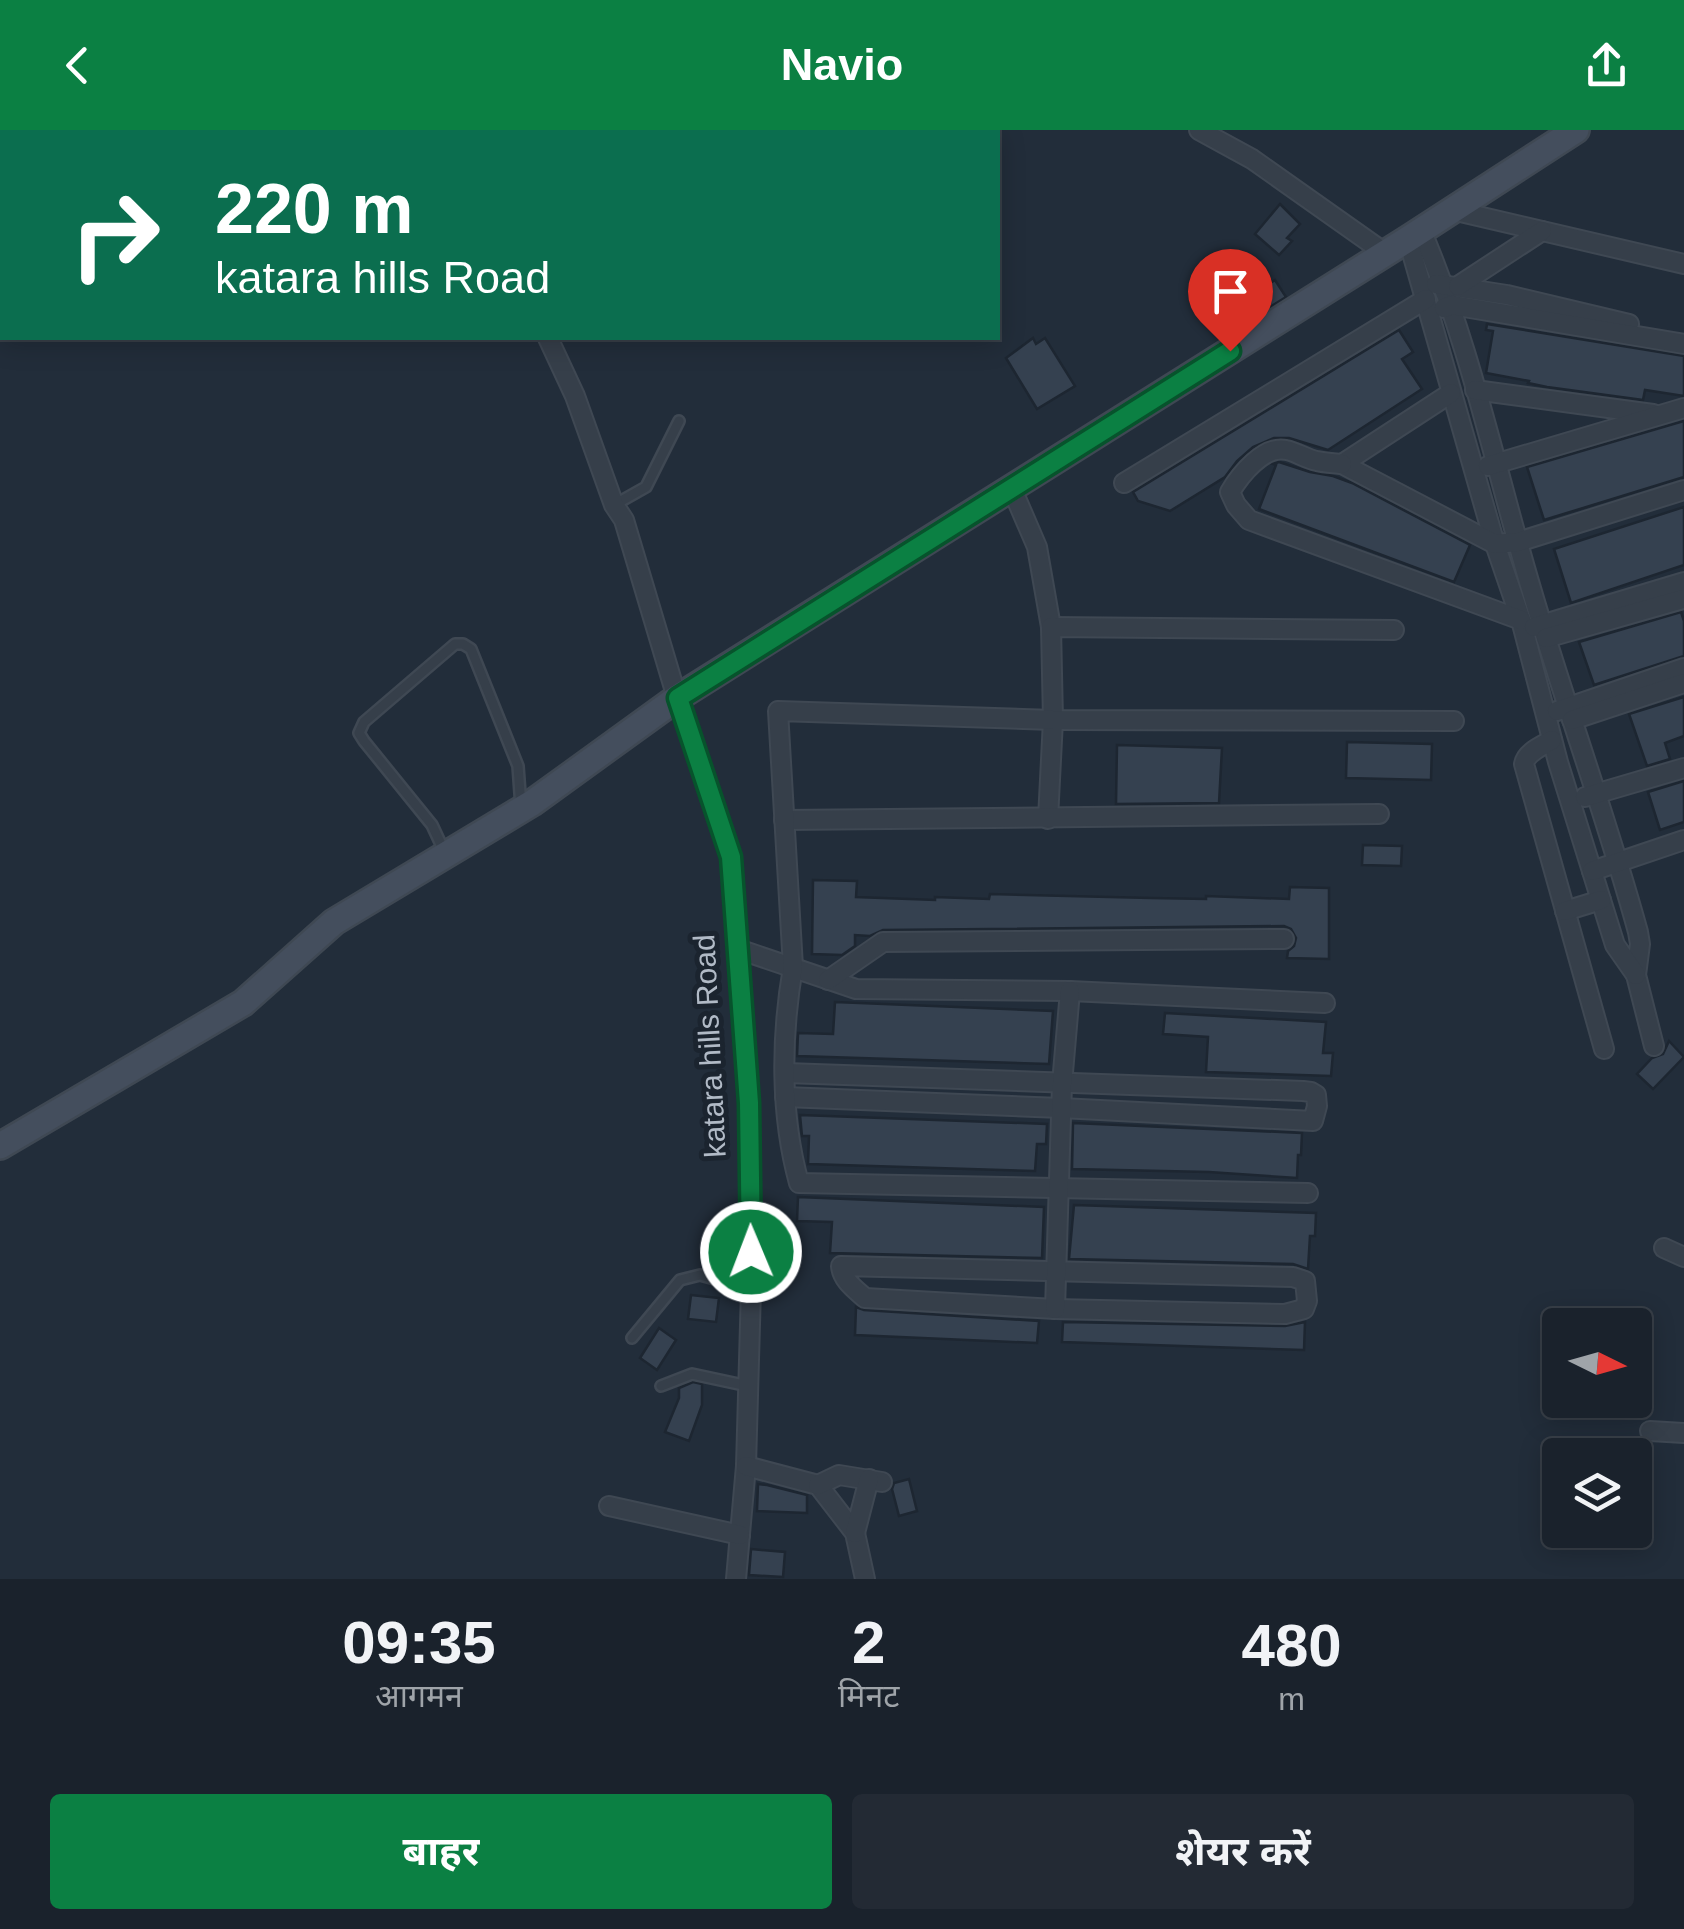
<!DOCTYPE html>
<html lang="hi">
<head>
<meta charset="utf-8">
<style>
  :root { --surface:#1a222c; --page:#232a34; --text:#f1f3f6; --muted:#9fa4a9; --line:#383f48; --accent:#0b8043 }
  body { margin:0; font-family:Helvetica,"Noto Sans Devanagari",sans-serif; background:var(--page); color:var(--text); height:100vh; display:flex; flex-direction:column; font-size:38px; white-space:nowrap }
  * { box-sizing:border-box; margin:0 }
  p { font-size:32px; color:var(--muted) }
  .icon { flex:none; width:55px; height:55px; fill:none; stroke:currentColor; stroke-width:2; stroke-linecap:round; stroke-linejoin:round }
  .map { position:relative; height:1449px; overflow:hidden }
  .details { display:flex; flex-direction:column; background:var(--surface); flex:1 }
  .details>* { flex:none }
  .hud { position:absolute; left:0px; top:0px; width:1000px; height:210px; box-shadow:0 5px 25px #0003,0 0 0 2px var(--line); background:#0b6e4f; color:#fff; overflow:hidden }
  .needle { width:65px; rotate:95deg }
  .controls { position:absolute; left:1542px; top:1178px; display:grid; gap:20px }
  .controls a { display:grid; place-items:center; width:110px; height:110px; border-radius:10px; background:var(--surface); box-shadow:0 5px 25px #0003,0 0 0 2px var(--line); font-size:50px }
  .pin { position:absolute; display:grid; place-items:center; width:85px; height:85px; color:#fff; margin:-102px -42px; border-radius:50% 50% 50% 0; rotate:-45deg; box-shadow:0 0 10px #0007 }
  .pin .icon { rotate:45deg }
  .me { position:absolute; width:110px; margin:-55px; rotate:359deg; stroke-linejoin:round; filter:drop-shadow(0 0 8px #0008) }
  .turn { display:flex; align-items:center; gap:35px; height:210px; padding:0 50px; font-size:45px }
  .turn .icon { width:130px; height:130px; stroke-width:2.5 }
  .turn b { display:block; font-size:70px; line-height:85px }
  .eta { display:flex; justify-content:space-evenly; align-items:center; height:170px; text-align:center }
  .eta b { font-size:60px; font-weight:700; line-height:70px }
  .cta { display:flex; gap:20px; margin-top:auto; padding:20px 50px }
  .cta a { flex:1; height:115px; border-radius:10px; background:var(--accent); color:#fff; font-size:40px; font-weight:700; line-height:115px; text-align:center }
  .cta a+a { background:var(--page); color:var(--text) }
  header { display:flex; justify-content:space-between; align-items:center; height:130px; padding:0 50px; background:var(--accent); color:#fff; font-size:45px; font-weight:700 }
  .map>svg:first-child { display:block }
  .building { fill:#354150; stroke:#1d2631; stroke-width:2.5 }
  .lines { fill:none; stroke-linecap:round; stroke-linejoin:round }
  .lane-casing { stroke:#3f4853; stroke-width:14 }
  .street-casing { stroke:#3f4853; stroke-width:22 }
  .secondary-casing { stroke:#3f4853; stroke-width:30 }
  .lane { stroke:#363f4a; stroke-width:9 }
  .street { stroke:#363f4a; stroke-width:18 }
  .secondary { stroke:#444e5d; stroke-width:25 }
  .route-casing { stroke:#07532c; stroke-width:25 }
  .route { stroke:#0b8043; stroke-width:18 }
  .labels { text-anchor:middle; stroke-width:10; stroke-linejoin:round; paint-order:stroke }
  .street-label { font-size:30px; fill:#b1bac6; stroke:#1b242f }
</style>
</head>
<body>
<header><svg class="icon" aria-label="back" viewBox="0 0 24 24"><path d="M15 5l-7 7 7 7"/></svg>Navio<svg class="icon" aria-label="share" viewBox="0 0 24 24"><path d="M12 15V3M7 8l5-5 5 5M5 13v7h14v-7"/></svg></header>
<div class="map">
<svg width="1684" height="1449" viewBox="0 0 1684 1449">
  <rect width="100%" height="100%" fill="#222d3a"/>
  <!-- building -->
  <g class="building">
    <polygon points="1280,74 1300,94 1287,108 1292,111 1279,125 1255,104"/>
    <polygon points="1275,150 1286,167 1257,185 1246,169"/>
    <polygon points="1487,194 1684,226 1684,266 1645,260 1643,270 1547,257 1528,253 1529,251 1486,243 1493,201 1486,200"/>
    <polygon points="1399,200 1413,222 1402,229 1422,259 1328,320 1289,308 1274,308 1253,317 1237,331 1225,347 1170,381 1138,371 1133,362"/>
    <polygon points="1033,208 1036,214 1045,208 1075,256 1037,279 1006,228"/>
    <polygon points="1684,291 1684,347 1544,390 1527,337"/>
    <polygon points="1279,332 1310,342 1333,346 1352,353 1470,415 1454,452 1259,379 1276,335 1273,334"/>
    <polygon points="1684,377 1684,435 1571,473 1554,419"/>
    <polygon points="1681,482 1684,491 1684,526 1594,555 1579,512"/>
    <polygon points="1684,567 1684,606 1665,613 1670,629 1647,636 1629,584"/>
    <polygon points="1347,612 1432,614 1431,650 1346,648"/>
    <polygon points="1117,615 1222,618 1219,673 1116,674"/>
    <polygon points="1684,651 1684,692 1660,700 1648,662"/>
    <polygon points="1363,715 1402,716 1401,736 1362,735"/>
    <polygon points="813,750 857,751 856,767 935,770 935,767 989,769 990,764 1151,768 1206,769 1206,766 1289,769 1290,757 1329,758 1329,829 1287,828 1288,821 1294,816 1296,808 1291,799 1284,796 883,800 870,806 855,805 855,816 842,825 812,824"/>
    <polygon points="835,872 1053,881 1049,934 797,926 798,903 833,904"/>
    <polygon points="1165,883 1326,892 1323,923 1333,923 1331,946 1206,942 1208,907 1163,904"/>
    <polygon points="1669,911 1684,927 1653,959 1637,944 1652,928 1663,924"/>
    <polygon points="800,985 1047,994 1046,1014 1037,1014 1035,1041 808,1034 809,1006 802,1006"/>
    <polygon points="1073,993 1302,1003 1301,1025 1298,1025 1297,1048 1209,1042 1072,1039"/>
    <polygon points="798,1067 1044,1077 1042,1128 830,1123 832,1092 797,1091"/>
    <polygon points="1074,1075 1316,1083 1315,1106 1310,1106 1308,1139 1293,1134 1069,1129"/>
    <polygon points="691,1165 719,1168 716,1192 688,1189"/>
    <polygon points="856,1177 864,1180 1039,1191 1037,1213 855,1205"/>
    <polygon points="1063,1192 1285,1196 1305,1192 1304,1220 1062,1212"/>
    <polygon points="659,1198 676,1210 657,1240 640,1228"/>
    <polygon points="693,1252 702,1254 702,1275 689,1311 665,1302 679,1268 679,1258"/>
    <polygon points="909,1349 917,1381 899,1386 892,1359 894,1353"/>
    <polygon points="758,1354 767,1355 807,1365 807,1383 757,1381"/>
    <polygon points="751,1419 785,1422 783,1447 749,1445"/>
  </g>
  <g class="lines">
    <!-- lane casing -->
    <g class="lane-casing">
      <g id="lane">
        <polyline points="614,375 646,357 679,291"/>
        <polyline points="445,723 432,695 364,611 359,603 364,592 455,514 463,514 471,519 518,636 521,677"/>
        <polyline points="632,1208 680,1150 700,1145 751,1159"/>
        <polyline points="661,1256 692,1244 748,1256"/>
      </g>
    </g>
    <!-- street casing -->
    <g class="street-casing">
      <g id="street">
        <polyline points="415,0 418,2"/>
        <polyline points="1199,0 1252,29 1385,123"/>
        <polyline points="1452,80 1684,134"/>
        <path d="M1421,100C1470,214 1495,337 1530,455C1564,572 1606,685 1638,802L1640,814L1636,845L1654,916"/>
        <polyline points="1408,109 1495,414 1521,490 1558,632 1615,815 1636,845"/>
        <polyline points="1436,154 1507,165 1629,194"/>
        <polyline points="1458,156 1542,101"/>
        <polyline points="1444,178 1452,175 1684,214"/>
        <polyline points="548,208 575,266 614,375 624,390 677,568 731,727 749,973 751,1159 746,1336 736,1449"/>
        <polyline points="1475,260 1653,284"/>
        <polyline points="1451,263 1342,334 1495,414 1518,412 1684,360"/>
        <path d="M1342,334C1334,333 1325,333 1317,331C1306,329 1297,322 1286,320C1264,315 1240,345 1230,362L1236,375L1249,390L1521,490"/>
        <polyline points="1488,336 1684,278"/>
        <polyline points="1124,353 1426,169"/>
        <polyline points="1012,359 1037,417 1051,497"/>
        <polyline points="1534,497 1684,452"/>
        <polyline points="1546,508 1683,469"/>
        <polyline points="1557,581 1684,538"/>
        <polyline points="1572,590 1684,553"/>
        <path d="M1552,610C1542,616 1526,622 1524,634L1604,919"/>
        <polyline points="1585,667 1684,638"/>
        <polyline points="1048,689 1053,590 1051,497 1394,500"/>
        <polyline points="784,690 1379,684"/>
        <polyline points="1592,741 1684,710"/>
        <polyline points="1565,781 1601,770"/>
        <polyline points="738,819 856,859 1070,861 1325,873"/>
        <polyline points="828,850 883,812 1284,809"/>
        <polyline points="785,967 1061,978 1313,991 1317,976 1316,965 1311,962 1303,961 786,943"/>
        <path d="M1308,1063L799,1053C780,984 781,907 793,837L778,581L1053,590L1454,591"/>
        <polyline points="1664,1118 1684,1127"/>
        <path d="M841,1136L1293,1147L1305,1151L1307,1171L1304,1179L1285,1184L1055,1179L865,1168C855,1159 842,1150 841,1136Z"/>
        <polyline points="1055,1179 1062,954 1070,861"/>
        <polyline points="1650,1301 1684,1303"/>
        <polyline points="746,1336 818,1355 855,1403 865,1449"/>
        <polyline points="818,1355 839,1345 882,1352"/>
        <polyline points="609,1376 740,1405"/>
        <polyline points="855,1403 869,1349"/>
      </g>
    </g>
    <!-- secondary casing -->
    <g class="secondary-casing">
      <polyline id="secondary" points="0,1016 243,873 334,792 532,673 677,568 1408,109 1576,0"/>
    </g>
    <!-- lane -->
    <use href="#lane" class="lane"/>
    <!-- street -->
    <use href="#street" class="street"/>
    <!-- secondary -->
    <use href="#secondary" class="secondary"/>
  </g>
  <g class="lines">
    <!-- route casing -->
    <g class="route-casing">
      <polyline id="route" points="751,1122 749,973 731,727 678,568 1230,221"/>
    </g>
    <!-- route -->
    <use href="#route" class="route"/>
  </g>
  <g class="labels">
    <!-- street labels -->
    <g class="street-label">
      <text transform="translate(710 916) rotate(-93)" y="10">katara hills Road</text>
    </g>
  </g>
</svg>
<div class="controls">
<a><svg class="needle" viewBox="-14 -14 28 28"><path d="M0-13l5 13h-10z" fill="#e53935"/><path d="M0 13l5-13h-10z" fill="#9fa4a9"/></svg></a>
<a><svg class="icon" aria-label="layers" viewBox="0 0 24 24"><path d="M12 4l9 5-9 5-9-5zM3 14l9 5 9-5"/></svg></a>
</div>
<div class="pin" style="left:1230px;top:221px;background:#d93025"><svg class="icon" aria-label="arrive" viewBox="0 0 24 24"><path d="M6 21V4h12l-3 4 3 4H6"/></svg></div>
<svg class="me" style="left:751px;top:1122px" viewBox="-20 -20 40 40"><circle r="17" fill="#0b8043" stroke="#fff" stroke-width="3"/><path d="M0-11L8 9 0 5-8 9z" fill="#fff"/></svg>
<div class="hud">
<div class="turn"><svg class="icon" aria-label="right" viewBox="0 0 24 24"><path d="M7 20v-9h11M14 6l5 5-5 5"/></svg><div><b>220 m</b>katara hills Road</div></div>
</div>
</div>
<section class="details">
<div class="eta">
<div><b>09:35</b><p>आगमन</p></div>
<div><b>2</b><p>मिनट</p></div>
<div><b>480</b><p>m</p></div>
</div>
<div class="cta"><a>बाहर</a><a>शेयर करें</a></div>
</section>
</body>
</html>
